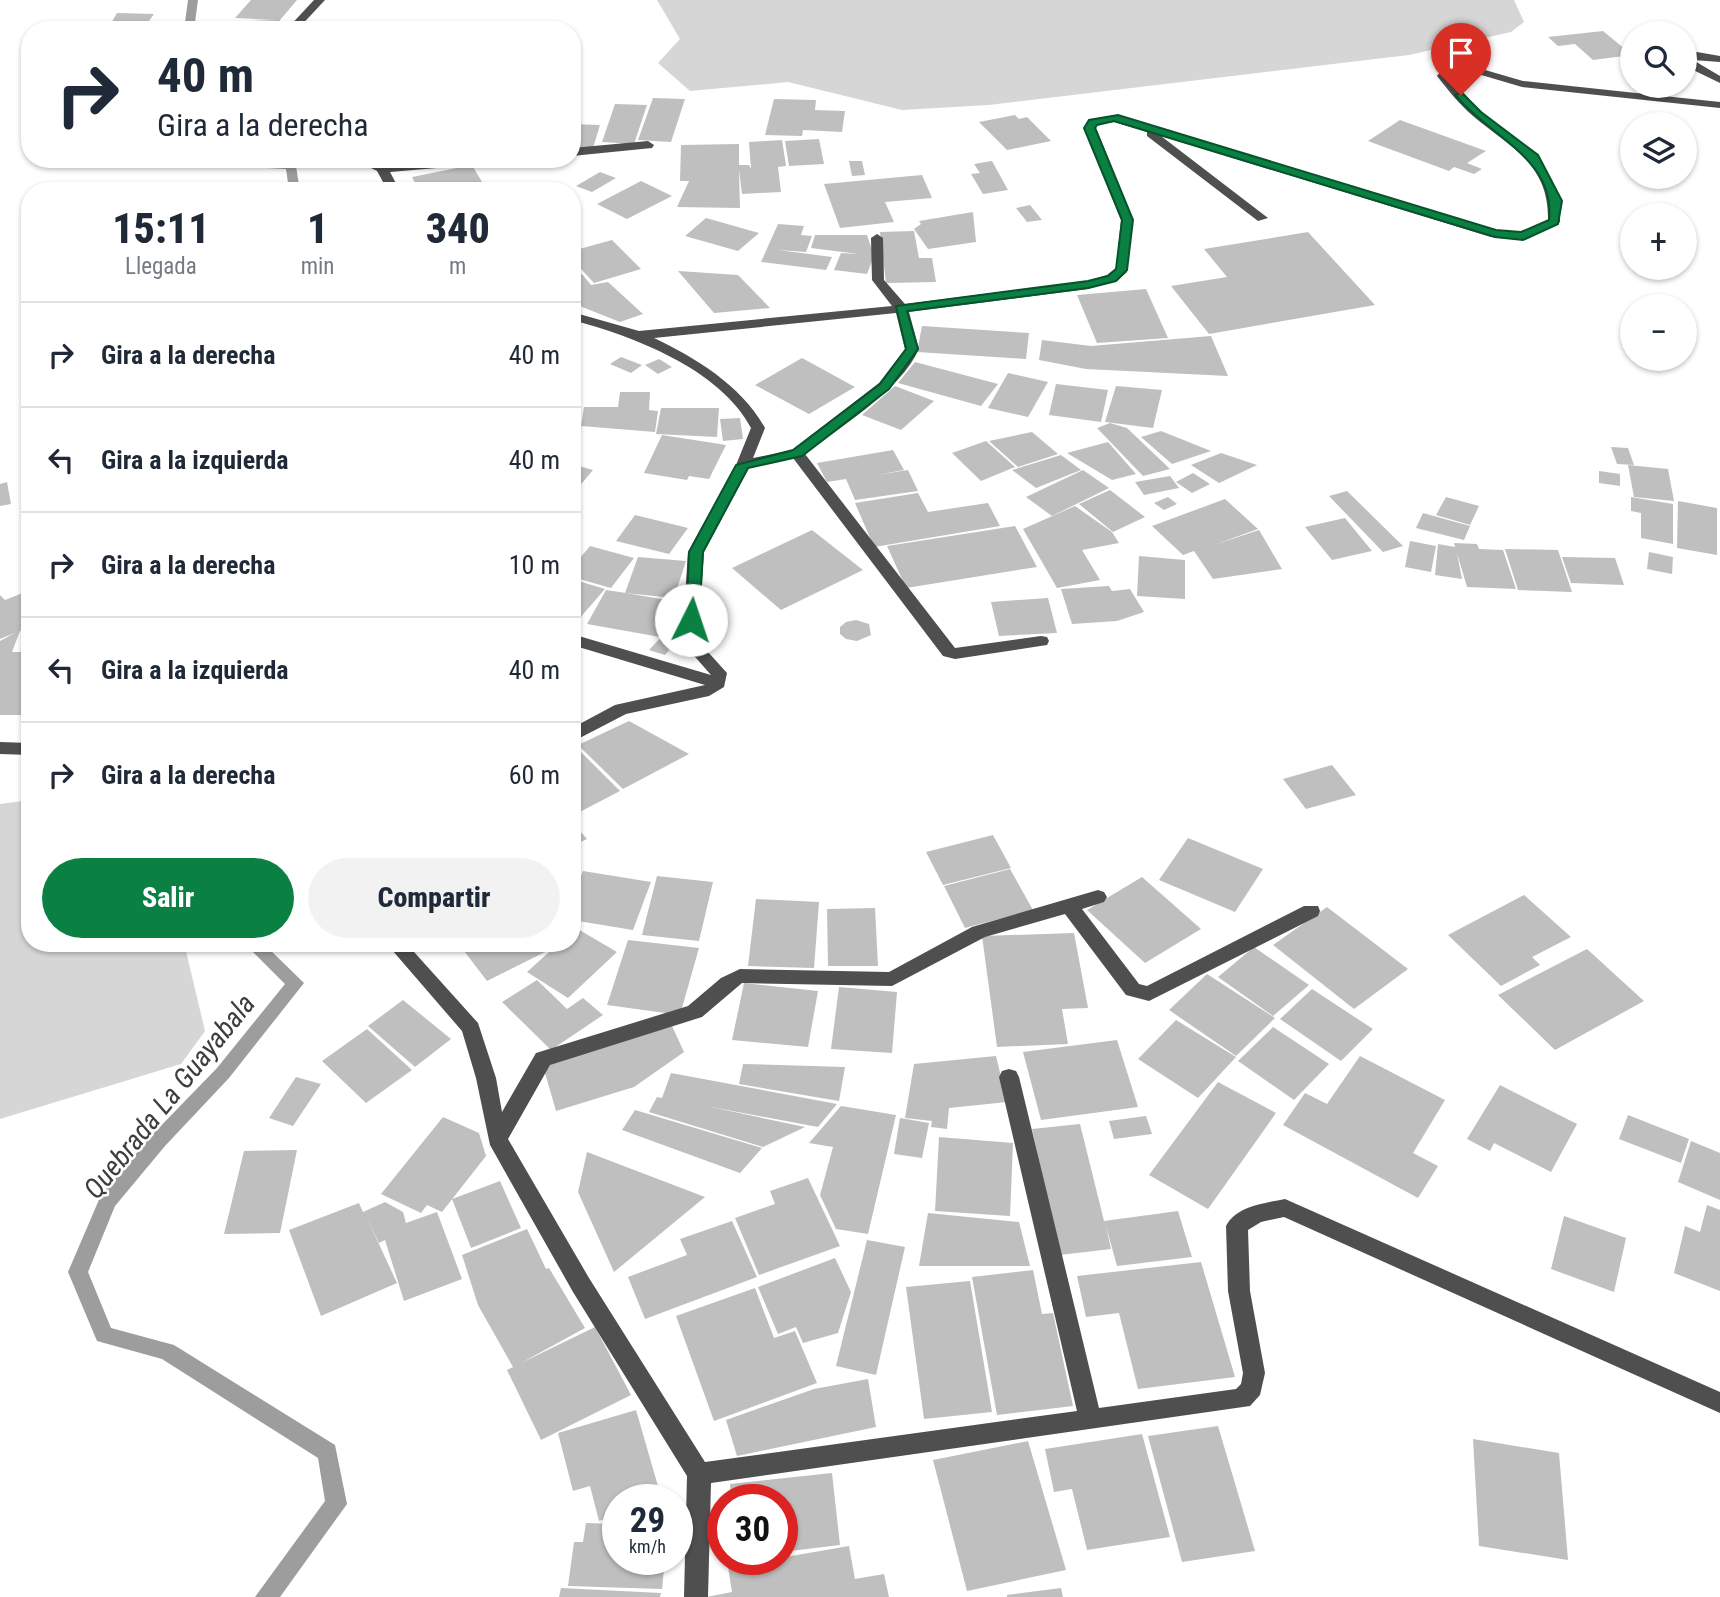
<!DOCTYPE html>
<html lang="es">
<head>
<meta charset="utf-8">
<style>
  :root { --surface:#fff; --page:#f2f2f3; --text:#1f2937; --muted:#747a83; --line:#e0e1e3; --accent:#0b8043 }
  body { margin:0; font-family:"Roboto Condensed",sans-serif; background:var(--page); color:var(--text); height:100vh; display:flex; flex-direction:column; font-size:26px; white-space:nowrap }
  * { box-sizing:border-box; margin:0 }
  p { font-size:23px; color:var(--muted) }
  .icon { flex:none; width:38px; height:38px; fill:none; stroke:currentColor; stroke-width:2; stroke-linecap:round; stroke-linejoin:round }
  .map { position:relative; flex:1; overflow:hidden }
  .drawer { position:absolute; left:21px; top:182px; width:560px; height:770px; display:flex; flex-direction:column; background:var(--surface); border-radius:28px; box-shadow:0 2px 5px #0004 }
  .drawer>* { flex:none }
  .guide { position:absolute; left:21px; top:21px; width:560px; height:147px; border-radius:28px; box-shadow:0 2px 5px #0004; background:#fff; color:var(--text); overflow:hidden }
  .tools { position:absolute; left:1620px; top:21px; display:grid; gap:14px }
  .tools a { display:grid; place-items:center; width:77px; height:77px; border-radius:50%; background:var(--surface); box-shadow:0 2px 5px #0004; font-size:35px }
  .speed { position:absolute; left:602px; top:1484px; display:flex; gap:14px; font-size:35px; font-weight:700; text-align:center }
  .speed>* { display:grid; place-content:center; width:91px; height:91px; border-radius:50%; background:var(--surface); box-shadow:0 2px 5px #0004; line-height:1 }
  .speed small { font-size:18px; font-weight:400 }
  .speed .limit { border:10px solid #d22; background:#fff; color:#111 }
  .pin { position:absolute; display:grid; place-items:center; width:60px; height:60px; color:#fff; margin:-72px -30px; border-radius:50% 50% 50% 0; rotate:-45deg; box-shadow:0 0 7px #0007 }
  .pin .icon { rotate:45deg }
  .me { position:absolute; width:77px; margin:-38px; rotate:4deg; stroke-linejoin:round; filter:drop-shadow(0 0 5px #0008) }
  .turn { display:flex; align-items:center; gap:24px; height:147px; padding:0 21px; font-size:32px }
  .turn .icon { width:91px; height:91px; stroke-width:2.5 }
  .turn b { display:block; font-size:49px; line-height:60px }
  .eta { display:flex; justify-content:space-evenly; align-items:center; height:119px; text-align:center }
  .eta b { font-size:42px; font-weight:800; line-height:49px }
  .primary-button { display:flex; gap:14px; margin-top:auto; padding:14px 21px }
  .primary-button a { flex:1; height:80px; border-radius:42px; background:var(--accent); color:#fff; font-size:28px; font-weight:800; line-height:80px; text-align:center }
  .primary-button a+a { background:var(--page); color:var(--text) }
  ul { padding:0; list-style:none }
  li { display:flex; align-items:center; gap:21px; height:105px; padding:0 21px; border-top:2px solid var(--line) }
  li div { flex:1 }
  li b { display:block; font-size:26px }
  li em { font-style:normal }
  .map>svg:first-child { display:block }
  .green { fill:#d6d6d6 }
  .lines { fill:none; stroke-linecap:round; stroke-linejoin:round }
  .stream { fill:#9d9d9d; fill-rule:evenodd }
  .building { fill:#bfbfbf }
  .minor { fill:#4f4f4f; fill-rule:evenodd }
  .route { fill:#0b8043; stroke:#07532c; stroke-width:2 }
  .labels { text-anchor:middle; stroke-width:5; stroke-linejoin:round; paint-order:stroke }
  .near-water-label { font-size:28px; font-style:italic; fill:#3e3e3e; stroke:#fff }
</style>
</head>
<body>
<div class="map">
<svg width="1720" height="1597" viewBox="0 0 1720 1597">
  <rect width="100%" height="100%" fill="#fff"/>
  <!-- green -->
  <g class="green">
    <polygon points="657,0 1514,0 1524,22 1511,32 1409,55 989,105 902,110 788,82 690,91 658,63 680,39"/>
    <polygon points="30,800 30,943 184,943 205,1031 181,1064 0,1119 0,804"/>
  </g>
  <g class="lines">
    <!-- stream -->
    <g class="stream">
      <polygon points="188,0 198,0 194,30 184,30"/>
      <polygon points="152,159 291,163 296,166 299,185 288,191 272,191 288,183 286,169 157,162"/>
      <polygon points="244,943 263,943 304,983 229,1078 165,1146 115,1206 88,1272 111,1328 174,1345 335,1445 347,1504 280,1597 255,1597 325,1501 318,1458 162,1359 97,1341 68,1272 101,1195 151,1136 217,1068 285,984"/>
    </g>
  </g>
  <!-- building -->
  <g class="building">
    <polygon points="251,0 297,0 280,20 278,30 246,30 249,21 276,20 235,18"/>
    <polygon points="117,13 154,14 149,21 164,21 158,30 107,30"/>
    <polygon points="1603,31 1632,55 1593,60 1575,44 1558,46 1548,37"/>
    <polygon points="653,98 685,99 671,142 638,140"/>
    <polygon points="774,99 816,100 815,110 845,111 842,132 803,130 802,136 765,135"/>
    <polygon points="615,104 647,105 634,144 602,142"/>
    <polygon points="1015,115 1019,119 1027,117 1051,141 1007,150 979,122"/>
    <polygon points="1400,120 1486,151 1467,163 1482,169 1474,174 1454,167 1449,171 1368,141"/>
    <polygon points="572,124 600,125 593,148 572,147"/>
    <polygon points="819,139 824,164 789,166 785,141"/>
    <polygon points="782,140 786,166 778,167 781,192 742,194 739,170 740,208 677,207 689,181 680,181 681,145 739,144 739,165 749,165 751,169 749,142"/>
    <polygon points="849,161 862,161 865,175 852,176"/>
    <polygon points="992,161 1008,190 983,194 971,174 980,173 974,164"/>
    <polygon points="472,165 482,182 438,191 419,191 412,177"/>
    <polygon points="600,172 616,178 592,192 576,186"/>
    <polygon points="922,175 932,198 885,202 894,222 840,228 824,184"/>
    <polygon points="641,181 672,196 627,219 597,204"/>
    <polygon points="486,182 493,191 454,191 454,190"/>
    <polygon points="1030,205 1042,220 1027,222 1016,208"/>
    <polygon points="973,212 976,242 928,249 914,229 921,224 919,221"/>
    <polygon points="706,218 759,233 738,251 685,236"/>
    <polygon points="778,224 804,226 801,235 812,236 806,252 778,250 832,257 826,270 761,262"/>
    <polygon points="914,231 919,258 932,258 936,282 886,283 880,232"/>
    <polygon points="1308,232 1375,305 1209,334 1171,286 1227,277 1204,249"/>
    <polygon points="815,235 867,235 874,256 867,274 834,270 841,253 859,254 811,248"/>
    <polygon points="612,240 641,269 594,283 572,259 572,251"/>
    <polygon points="678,271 738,275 770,308 714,313"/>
    <polygon points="582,274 591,285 608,282 643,314 620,322 572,303 572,276"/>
    <polygon points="1146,289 1168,338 1097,343 1077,295"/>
    <polygon points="922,326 1029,333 1026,359 917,352"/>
    <polygon points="1211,336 1228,376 1086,369 1039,360 1042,340 1091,346"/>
    <polygon points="621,357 642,365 631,373 610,364"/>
    <polygon points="802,358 855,387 809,414 755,385"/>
    <polygon points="659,359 672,367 658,374 645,365"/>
    <polygon points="915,362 998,384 981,406 898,383"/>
    <polygon points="1008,373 1048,382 1028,417 988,408"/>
    <polygon points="1056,384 1108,390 1101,422 1049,415"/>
    <polygon points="895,386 934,401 901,430 862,415"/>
    <polygon points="1116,386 1162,390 1153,428 1105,422"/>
    <polygon points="620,392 650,392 649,410 658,411 655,432 581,426 584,407 618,407"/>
    <polygon points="661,408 719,408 717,437 656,434"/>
    <polygon points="740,418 743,439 723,441 720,419"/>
    <polygon points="1110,423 1127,428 1170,469 1143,476 1097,428"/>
    <polygon points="1161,431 1211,451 1172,464 1141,437"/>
    <polygon points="1032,432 1058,454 1018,467 989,441"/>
    <polygon points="662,435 726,445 709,479 689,476 687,480 644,473"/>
    <polygon points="986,441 1015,467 981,481 952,453"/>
    <polygon points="1108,442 1136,474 1112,480 1067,453"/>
    <polygon points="1611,447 1628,448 1634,465 1617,464"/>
    <polygon points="893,450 904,470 877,475 908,470 918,491 855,500 846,479 827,482 817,463"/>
    <polygon points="1221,453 1257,465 1219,483 1191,465"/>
    <polygon points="1061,455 1081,470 1036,488 1012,470"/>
    <polygon points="572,464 593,470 572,495"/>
    <polygon points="1628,465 1668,469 1674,501 1634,497"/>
    <polygon points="1083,470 1109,488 1052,516 1026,497"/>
    <polygon points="1599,471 1620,474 1620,486 1599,483"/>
    <polygon points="1193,473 1210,484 1192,493 1176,482"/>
    <polygon points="1170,476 1179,488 1144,495 1135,482"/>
    <polygon points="7,482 11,504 0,506 0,484"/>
    <polygon points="1110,490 1145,517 1113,532 1079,504"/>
    <polygon points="1347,491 1403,546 1383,552 1329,496"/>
    <polygon points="918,493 928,512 988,503 1000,526 874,547 855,503"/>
    <polygon points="1168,497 1177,504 1164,510 1154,503"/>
    <polygon points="1446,497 1479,506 1470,525 1436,515"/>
    <polygon points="1631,497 1673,504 1673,544 1641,538 1641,513 1631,511"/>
    <polygon points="1225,499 1258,529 1214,545 1259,530 1282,569 1213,579 1194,551 1183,555 1152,526"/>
    <polygon points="1678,501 1717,508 1717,555 1677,548"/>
    <polygon points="1075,506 1112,532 1119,543 1082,550 1100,580 1057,588 1023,529"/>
    <polygon points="1423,513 1470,526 1464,540 1416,528"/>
    <polygon points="635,515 688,528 669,554 616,541"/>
    <polygon points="1345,518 1372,551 1332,560 1305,527"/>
    <polygon points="1015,526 1037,567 906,588 887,546"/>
    <polygon points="812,530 863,570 781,610 732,568"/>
    <polygon points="1410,541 1436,546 1431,572 1405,567"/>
    <polygon points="1454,543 1477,544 1479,549 1503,550 1516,589 1467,587 1457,553 1462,579 1435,575 1438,544 1455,547"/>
    <polygon points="590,546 634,558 611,588 572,577 572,568"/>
    <polygon points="1505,549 1558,550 1572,592 1518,590"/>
    <polygon points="1649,552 1673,557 1672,574 1647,569"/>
    <polygon points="1139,556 1185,560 1185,599 1137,596"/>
    <polygon points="638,557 686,561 674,598 625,593"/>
    <polygon points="1562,557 1615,558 1624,585 1571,583"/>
    <polygon points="572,579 605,589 572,627"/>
    <polygon points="1109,586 1112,591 1130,589 1144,612 1117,621 1072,624 1061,589"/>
    <polygon points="30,590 30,627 20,631 12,652 30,652 30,715 0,715 0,641 15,633 0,639 0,595 5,600"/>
    <polygon points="606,590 626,593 678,602 660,637 587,624"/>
    <polygon points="1048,598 1057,633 999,636 991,602"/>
    <polygon points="856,620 869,624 871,635 857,641 846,639 840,634 840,627 846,622"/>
    <polygon points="665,633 680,638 665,655 649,650"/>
    <polygon points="629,721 689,754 623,789 578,745"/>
    <polygon points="574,745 620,791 572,816 572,747"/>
    <polygon points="1332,765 1356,795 1306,809 1283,779"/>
    <polygon points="572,822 587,839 572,846"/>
    <polygon points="993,835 1011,868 943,885 926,852"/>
    <polygon points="1188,838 1263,869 1235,912 1159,880"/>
    <polygon points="1010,869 1033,910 965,928 944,886"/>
    <polygon points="583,871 651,882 633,930 572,920 572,896"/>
    <polygon points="657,876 713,882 699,941 642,935"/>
    <polygon points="1142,877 1201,929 1145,963 1087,910"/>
    <polygon points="1524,895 1571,937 1532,957 1540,965 1501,986 1448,935"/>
    <polygon points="756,899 819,902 814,968 748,966"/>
    <polygon points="1327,907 1408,969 1354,1009 1273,945"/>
    <polygon points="875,908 878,966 828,966 827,909"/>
    <polygon points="576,928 617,952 568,998 527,972 559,943 572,943 572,931"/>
    <polygon points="1074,933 1088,1008 1062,1009 1068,1044 997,1047 982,936"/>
    <polygon points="628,940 699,948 680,1015 607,1005"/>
    <polygon points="469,943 550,943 553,948 487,981 461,947"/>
    <polygon points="1254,947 1309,985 1273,1016 1218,977"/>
    <polygon points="1587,949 1644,1001 1555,1050 1498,995"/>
    <polygon points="1207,974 1275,1018 1236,1056 1169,1010"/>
    <polygon points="537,980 567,1009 583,998 603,1015 551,1050 502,1002"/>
    <polygon points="744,983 818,991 808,1047 732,1040"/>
    <polygon points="839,987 897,992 892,1053 831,1049"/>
    <polygon points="1312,989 1373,1029 1341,1061 1280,1019"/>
    <polygon points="403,1000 451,1039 415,1067 368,1026"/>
    <polygon points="1176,1020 1236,1057 1198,1098 1138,1059"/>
    <polygon points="672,1026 684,1052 634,1087 556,1111 543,1066"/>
    <polygon points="1273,1027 1329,1064 1294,1100 1238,1061"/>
    <polygon points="367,1029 412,1070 366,1103 322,1061"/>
    <polygon points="1117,1040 1138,1107 1041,1120 1023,1052"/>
    <polygon points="996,1056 1007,1102 949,1108 947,1129 931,1127 932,1121 905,1118 914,1064"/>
    <polygon points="1360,1056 1445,1100 1413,1153 1438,1166 1418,1198 1283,1125 1305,1093 1327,1104"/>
    <polygon points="743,1064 845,1067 839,1101 739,1084"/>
    <polygon points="671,1073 837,1104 818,1127 706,1106 805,1127 763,1147 649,1112 657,1097 662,1098"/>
    <polygon points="296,1077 321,1084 293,1126 269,1118"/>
    <polygon points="1218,1082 1276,1113 1208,1209 1149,1175"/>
    <polygon points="1500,1085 1577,1124 1551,1172 1494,1143 1490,1151 1467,1139"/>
    <polygon points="841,1106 896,1115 868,1234 836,1229 820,1195 833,1147 809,1143"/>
    <polygon points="635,1110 762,1148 740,1173 622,1130"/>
    <polygon points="1628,1115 1689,1139 1681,1163 1619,1139"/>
    <polygon points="1146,1116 1152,1134 1114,1139 1109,1121"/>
    <polygon points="443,1117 479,1133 486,1156 442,1212 427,1205 421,1213 381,1194"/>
    <polygon points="900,1118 929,1123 922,1158 894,1154"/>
    <polygon points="1080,1124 1104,1221 1178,1211 1192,1257 1117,1266 1106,1226 1111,1249 1060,1255 1032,1129"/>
    <polygon points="939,1137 1013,1143 1010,1216 935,1211"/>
    <polygon points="1691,1141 1720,1153 1720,1200 1678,1182"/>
    <polygon points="297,1150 280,1233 224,1234 244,1151"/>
    <polygon points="587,1152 705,1197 614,1272 578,1192"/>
    <polygon points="808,1178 840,1246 759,1275 735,1218 775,1204 770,1191"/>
    <polygon points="500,1181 521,1228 471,1248 452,1199"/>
    <polygon points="385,1202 403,1212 406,1223 437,1212 462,1279 404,1301 385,1240 379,1243 366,1216 397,1283 321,1316 289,1230 359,1203 363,1212"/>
    <polygon points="1707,1205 1720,1210 1720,1291 1674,1273 1685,1226 1700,1232"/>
    <polygon points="928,1213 1019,1222 1030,1266 919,1266"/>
    <polygon points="1564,1216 1626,1238 1614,1292 1551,1269"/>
    <polygon points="732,1221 757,1277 645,1319 628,1277 687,1255 680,1239"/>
    <polygon points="527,1229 546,1269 549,1268 585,1328 521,1363 595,1327 631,1395 541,1440 507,1370 513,1367 478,1305 462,1255"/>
    <polygon points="867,1240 905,1247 876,1375 836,1366"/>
    <polygon points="835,1258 851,1292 838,1333 803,1343 796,1327 778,1334 758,1287"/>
    <polygon points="1201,1262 1235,1377 1138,1389 1119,1313 1086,1317 1077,1276"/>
    <polygon points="1033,1270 1042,1314 1053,1313 1073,1406 997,1415 972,1277"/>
    <polygon points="970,1281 992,1412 924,1419 906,1287"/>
    <polygon points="755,1288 774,1338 795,1331 817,1383 714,1421 676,1316"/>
    <polygon points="868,1379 876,1427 737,1456 726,1420 814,1389"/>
    <polygon points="636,1410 662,1500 618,1500 618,1515 599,1521 590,1486 573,1491 558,1433"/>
    <polygon points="1218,1426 1255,1551 1182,1562 1148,1436"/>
    <polygon points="1142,1434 1170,1537 1087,1550 1072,1489 1054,1492 1045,1449"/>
    <polygon points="1473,1439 1559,1453 1568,1560 1479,1546"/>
    <polygon points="1028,1441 1066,1570 967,1591 933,1460"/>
    <polygon points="832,1473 840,1545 782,1552 782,1500 731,1500 730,1484"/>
    <polygon points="586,1523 618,1524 618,1559 665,1559 662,1589 568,1586 574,1542 583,1542"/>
    <polygon points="849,1546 855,1579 884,1574 889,1597 706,1597 732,1592 728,1567"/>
    <polygon points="561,1588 661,1593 660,1597 559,1597"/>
    <polygon points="1061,1588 1063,1597 1007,1597 1007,1595"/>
  </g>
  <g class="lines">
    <!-- minor -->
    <g class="minor">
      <polygon points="314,0 325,0 297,30 286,30"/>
      <polygon points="1697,52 1720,56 1720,62 1693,60 1720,76 1720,83 1685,66 1685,55"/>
      <path d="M1461,63L1523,81L1720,102V108L1522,87L1461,69L1452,71L1449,76C1460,88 1470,101 1482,112C1522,146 1561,163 1560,222L1523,240L1491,237L1161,136L1268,218L1258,221L1147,136V132L1114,122L1097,125L1096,128L1133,220L1127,272L1117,281L1088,289L909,312L919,349C900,391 841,426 805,454L955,648L1041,636L1047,637L1049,641L1047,645L955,659L943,656L793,458L749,468L704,552L698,641L727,673L724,687L709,696L626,714L572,742V728L615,705L705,685L572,645V634L711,675L682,642L688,552L736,465L751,428C720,369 633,336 572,320V312L639,331L892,306L872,280L871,238L877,234L883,238L884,280L905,304L1087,281L1107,275L1116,268L1121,220L1084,128L1089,121L1114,115L1496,230L1521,232L1548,220C1549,164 1511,148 1473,116C1460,105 1448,90 1437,76L1444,67ZM896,313L905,349L879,383L792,450L753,458L765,428C742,386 696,358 654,338Z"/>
      <polygon points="648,141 654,145 652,148 572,156 572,148"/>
      <polygon points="353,159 370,159 384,165 452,159 501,159 495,163 390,172 400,191 388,191 377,171"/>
      <polygon points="0,742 30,743 30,755 0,754"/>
      <path d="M1098,890L1104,892L1107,897L1104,902L1082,909L1139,984L1147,986L1304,906H1318L1320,911L1318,916L1149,1001L1126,995L1065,914L985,937L892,986L742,983L702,1017L550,1065L508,1139L589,1278L705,1462L1077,1411L999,1077L1002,1071L1009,1069L1016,1071L1019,1077L1099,1408L1236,1389L1241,1384L1243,1373L1228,1291L1226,1226C1236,1206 1265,1203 1285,1199L1720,1392V1413L1284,1217L1261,1222L1248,1230L1250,1291L1265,1373L1260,1395L1250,1406L711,1483L708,1597H684L687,1476L573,1292L490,1145L476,1078L462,1031L386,943H406L478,1023L496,1078L502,1112L536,1053L688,1006L721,978L740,969L889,972L972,927Z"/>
    </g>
  </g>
  <!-- route -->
  <path class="route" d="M1461,92L1481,112L1538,155L1562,201L1558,224L1523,240L1495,237L1114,121L1097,125L1095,128L1133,220L1127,270L1116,281L1088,288L907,311L918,349L889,389L802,456L748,468L703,552L699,620L696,623H686L689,552L736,465L793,450L880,384L906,349L896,306L1088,281L1108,276L1116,269L1122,220L1084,128L1089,120L1118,115L1496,230L1521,232L1549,220C1556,158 1488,136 1455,95Z"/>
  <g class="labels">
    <!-- near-water labels -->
    <g class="near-water-label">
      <text transform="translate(169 1096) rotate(-51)" y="10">Quebrada La Guayabala</text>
    </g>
  </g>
</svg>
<div class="tools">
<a><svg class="icon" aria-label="search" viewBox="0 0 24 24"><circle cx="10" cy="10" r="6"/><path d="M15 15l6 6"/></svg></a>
<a><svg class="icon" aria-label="layers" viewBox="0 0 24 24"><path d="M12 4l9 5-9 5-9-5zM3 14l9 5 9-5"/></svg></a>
<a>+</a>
<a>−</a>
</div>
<div class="speed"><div>29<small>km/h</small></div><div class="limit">30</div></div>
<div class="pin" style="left:1461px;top:95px;background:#d93025"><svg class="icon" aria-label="arrive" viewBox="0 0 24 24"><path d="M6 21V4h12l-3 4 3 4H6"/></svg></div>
<svg class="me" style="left:691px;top:620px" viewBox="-20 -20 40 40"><circle r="19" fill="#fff"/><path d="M0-13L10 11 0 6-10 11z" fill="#0b8043"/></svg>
<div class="guide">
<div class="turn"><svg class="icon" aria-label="right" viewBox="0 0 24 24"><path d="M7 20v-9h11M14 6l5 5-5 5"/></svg><div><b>40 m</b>Gira a la derecha</div></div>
</div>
<section class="drawer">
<div class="eta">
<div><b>15:11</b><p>Llegada</p></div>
<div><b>1</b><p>min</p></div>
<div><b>340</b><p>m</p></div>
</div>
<ul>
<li><svg class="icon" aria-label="right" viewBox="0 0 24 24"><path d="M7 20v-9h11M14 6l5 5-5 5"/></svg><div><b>Gira a la derecha</b></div><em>40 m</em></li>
<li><svg class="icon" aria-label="left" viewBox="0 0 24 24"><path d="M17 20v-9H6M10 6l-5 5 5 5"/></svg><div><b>Gira a la izquierda</b></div><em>40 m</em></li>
<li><svg class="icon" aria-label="right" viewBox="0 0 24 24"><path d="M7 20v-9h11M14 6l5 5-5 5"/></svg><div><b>Gira a la derecha</b></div><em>10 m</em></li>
<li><svg class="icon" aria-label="left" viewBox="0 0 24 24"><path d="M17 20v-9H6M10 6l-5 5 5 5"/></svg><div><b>Gira a la izquierda</b></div><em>40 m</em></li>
<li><svg class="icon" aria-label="right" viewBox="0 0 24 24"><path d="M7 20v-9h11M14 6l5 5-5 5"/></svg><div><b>Gira a la derecha</b></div><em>60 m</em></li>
</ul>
<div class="primary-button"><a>Salir</a><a>Compartir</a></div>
</section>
</div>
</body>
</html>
